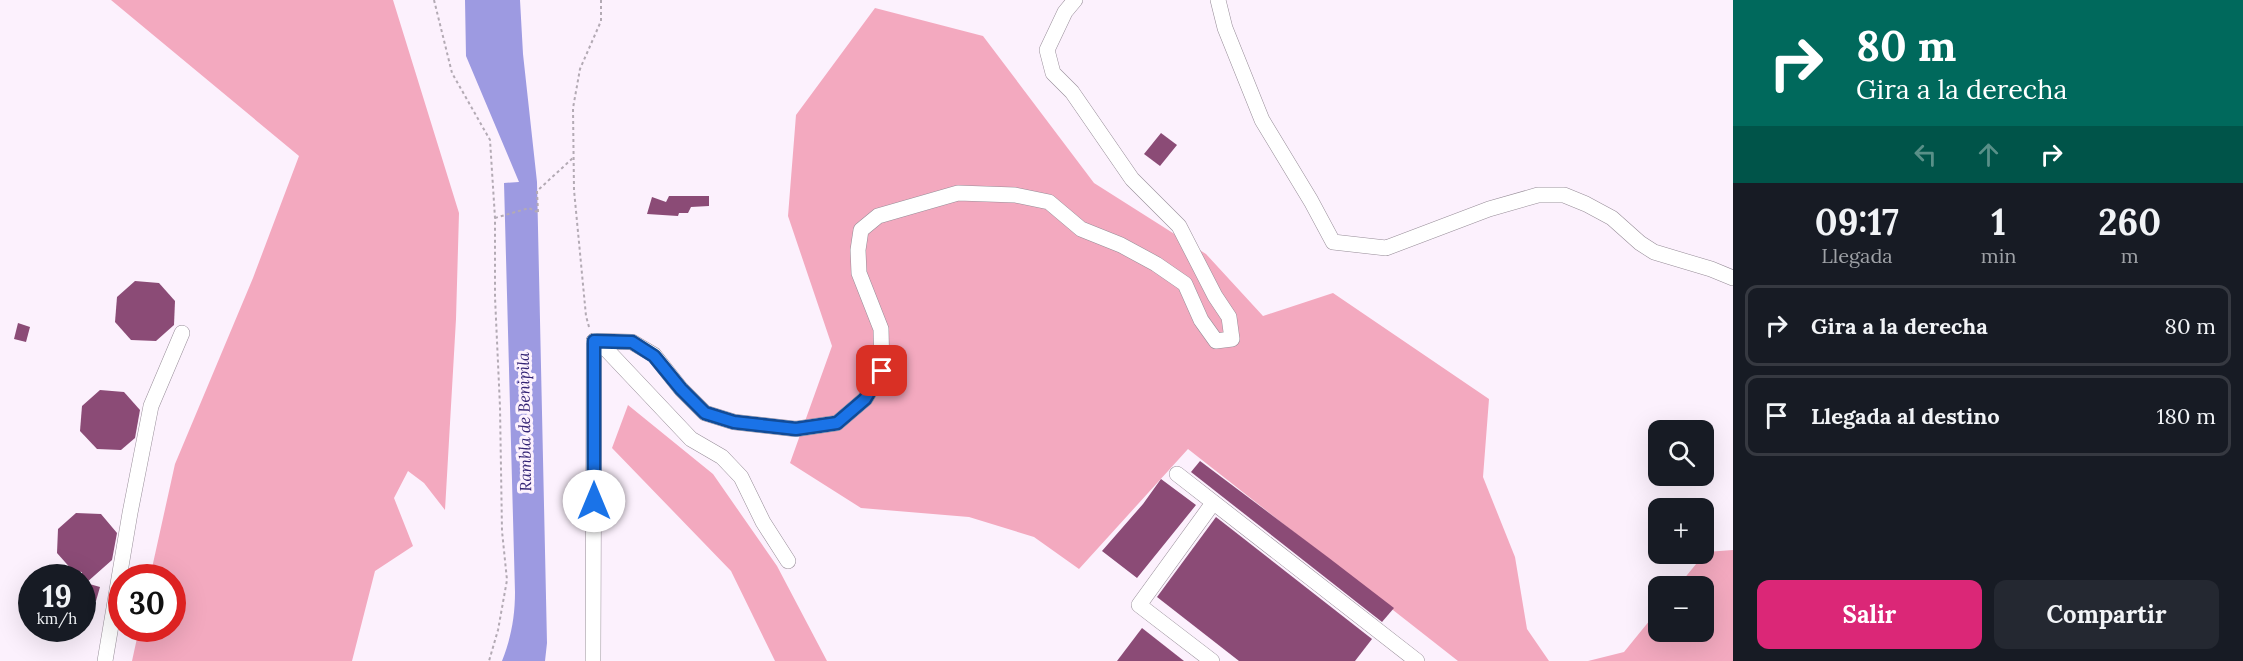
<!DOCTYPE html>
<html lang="es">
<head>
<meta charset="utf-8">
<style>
  :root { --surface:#171b24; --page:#242831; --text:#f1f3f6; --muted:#9ea1a6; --line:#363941; --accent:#db2777 }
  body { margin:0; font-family:Lora,serif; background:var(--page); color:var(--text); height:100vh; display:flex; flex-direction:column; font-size:22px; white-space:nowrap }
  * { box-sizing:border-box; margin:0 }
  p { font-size:20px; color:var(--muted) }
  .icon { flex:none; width:33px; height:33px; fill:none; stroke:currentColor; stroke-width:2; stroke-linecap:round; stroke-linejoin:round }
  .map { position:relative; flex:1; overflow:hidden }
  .sheet { display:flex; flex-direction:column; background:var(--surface); width:510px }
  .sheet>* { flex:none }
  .guide { background:#00695c; color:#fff; overflow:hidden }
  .tools { position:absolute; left:1648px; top:420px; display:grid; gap:12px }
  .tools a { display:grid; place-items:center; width:66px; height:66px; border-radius:12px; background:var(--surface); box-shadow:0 6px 24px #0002; font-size:30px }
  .speed { position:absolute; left:18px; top:564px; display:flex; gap:12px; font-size:30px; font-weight:700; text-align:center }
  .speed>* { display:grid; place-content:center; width:78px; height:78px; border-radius:50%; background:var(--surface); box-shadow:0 6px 24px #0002; line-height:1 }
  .speed small { font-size:15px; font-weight:400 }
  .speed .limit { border:9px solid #d22; background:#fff; color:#111 }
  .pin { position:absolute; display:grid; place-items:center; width:51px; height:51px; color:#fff; margin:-26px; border-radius:12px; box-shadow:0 3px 9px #0006 }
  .me { position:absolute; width:66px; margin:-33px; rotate:0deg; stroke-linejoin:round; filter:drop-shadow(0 0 4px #0008) }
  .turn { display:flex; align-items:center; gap:21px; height:126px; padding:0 24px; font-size:27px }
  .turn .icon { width:78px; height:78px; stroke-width:2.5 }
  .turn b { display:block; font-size:42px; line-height:51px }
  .lanes { display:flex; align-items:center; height:57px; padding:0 24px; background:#0003; justify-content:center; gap:30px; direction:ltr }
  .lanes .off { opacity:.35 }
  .eta { display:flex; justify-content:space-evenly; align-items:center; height:102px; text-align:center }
  .eta b { font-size:36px; font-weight:800; line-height:42px }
  .button { display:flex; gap:12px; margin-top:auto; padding:12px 24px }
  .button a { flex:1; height:69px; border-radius:12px; background:var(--accent); color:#fff; font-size:24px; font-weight:800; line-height:69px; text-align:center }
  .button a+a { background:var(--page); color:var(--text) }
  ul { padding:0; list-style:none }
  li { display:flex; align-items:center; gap:18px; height:81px; margin:0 12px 9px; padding:0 12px; border:3px solid var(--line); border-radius:12px }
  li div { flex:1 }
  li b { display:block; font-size:22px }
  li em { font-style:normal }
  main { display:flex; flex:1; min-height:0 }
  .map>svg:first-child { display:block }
  .green { fill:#f3a9bf }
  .water { fill:#9d9ae1 }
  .building { fill:#8b4b76 }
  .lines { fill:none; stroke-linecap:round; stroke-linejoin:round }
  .minor-casing { stroke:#978d98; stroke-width:16 }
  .path { stroke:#b3aab4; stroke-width:2; stroke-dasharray:3 3; stroke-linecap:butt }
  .minor { stroke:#fff; stroke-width:15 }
  .route-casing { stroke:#114b97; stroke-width:15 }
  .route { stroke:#1a73e8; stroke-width:10 }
  .labels { text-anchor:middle; stroke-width:6; stroke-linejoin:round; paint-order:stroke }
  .water-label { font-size:16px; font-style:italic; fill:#342475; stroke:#fcf1fd }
</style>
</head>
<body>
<main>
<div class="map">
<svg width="1733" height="661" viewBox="0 0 1733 661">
  <rect width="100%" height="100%" fill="#fcf1fd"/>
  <!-- green -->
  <g class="green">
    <polygon points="111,0 393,0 459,213 456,319 445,510 424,483 408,471 394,498 413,546 375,571 352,661 132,661 139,629 172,628 172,578 150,577 175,464 253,278 299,156"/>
    <polygon points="875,8 983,36 1094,183 1206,254 1263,316 1333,293 1489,399 1483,477 1515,557 1527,629 1549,661 1458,661 1188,449 1079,569 1034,537 969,517 861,508 790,463 832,346 788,216 796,115"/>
    <polygon points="628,405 713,474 777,566 827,661 775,661 731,571 612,448"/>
    <polygon points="1733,550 1733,661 1588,661 1624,652 1659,609 1659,632 1704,632 1704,586 1678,586 1706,552"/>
  </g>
  <!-- water -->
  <path class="water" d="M465,0H520L523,54L537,182L547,643L545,661H502C511,638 515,617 515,592L504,183L519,182L466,56Z"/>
  <!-- building -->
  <g class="building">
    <polygon points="1161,133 1177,145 1160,166 1144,154"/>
    <polygon points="669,196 709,196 709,206 691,207 688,213 679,213 678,216 647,214 652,197 666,202"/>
    <polygon points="135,281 159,283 175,301 174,325 156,341 131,340 115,322 117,297"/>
    <polygon points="18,323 30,327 26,342 14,339"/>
    <polygon points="100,390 124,392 140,410 135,438 121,450 97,449 80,431 82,406"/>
    <polygon points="1200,461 1329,558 1394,608 1382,622 1191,472"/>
    <polygon points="1161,479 1196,505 1137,578 1102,551 1143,504"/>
    <polygon points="76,513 101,514 117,533 112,560 86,583 100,587 96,601 82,598 82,572 73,571 57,553 58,529"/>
    <polygon points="1216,517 1372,639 1355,661 1239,661 1157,597"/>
    <polygon points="1142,628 1184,661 1117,661"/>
  </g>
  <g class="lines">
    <!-- minor casing -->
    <g class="minor-casing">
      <g id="minor">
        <polyline points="1218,0 1225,28 1262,120 1311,201 1333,242 1386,248 1489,209 1538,195 1564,195 1586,204 1612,218 1640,243 1654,252 1711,269 1733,278"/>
        <polyline points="594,341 632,342 654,355 681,389 705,413 734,422 796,429 837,423 865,399 882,371 881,329 859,273 858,250 861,230 878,216 958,193 1015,195 1049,202 1081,229 1121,245 1156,264 1185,284 1201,320 1216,341 1232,339 1229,317 1215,296 1179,226 1132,179 1072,92 1053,73 1047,50 1065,12 1075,0"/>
        <polyline points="594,341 606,349 691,439 722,457 741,477 763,522 788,561"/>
        <polyline points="1177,474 1417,661"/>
        <polyline points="105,661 130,513 151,406 182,333"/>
        <polyline points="593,661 594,341"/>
        <polyline points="1212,661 1139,605 1213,503"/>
      </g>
    </g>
    <!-- path -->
    <g class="path">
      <polyline points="434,0 452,73 490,140 495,218 495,297 500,407 502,531 507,580 498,630 489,661"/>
      <polyline points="538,212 537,191 574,157"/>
      <polyline points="495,218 529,208 537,212"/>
      <polyline points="589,327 586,316 574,190 573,108 580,69 601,21 601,0"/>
    </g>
    <!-- minor -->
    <use href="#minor" class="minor"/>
  </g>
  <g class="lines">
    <!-- route casing -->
    <g class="route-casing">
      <polyline id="route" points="594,501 594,341 632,342 654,356 681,389 705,413 734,422 796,429 837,423 865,399 882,371"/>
    </g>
    <!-- route -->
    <use href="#route" class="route"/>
  </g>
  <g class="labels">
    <!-- water labels -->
    <g class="water-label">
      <text transform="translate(524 422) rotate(-91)" y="6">Rambla de Benipila</text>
    </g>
  </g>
</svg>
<div class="tools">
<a><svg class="icon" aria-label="search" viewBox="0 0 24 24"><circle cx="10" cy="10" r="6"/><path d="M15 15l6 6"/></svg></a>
<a>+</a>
<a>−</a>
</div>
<div class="speed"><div>19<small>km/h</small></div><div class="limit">30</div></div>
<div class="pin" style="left:882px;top:371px;background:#d93025"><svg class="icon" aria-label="arrive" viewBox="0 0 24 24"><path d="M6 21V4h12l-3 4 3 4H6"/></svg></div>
<svg class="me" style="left:594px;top:501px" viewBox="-20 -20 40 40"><circle r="19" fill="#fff"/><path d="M0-13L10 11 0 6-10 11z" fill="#1a73e8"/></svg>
</div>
<section class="sheet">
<div class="guide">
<div class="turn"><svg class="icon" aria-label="right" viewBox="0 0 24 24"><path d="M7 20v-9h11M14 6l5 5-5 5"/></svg><div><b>80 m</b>Gira a la derecha</div></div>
<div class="lanes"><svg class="icon off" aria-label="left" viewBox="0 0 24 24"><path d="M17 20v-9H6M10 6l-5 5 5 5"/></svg><svg class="icon off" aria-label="ahead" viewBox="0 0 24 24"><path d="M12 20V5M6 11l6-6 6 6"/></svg><svg class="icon" aria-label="right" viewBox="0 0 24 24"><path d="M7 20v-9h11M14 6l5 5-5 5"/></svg></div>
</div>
<div class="eta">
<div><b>09:17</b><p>Llegada</p></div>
<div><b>1</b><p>min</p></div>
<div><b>260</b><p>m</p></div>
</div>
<ul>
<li><svg class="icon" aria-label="right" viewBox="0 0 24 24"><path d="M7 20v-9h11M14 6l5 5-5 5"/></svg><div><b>Gira a la derecha</b></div><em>80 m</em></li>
<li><svg class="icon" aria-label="arrive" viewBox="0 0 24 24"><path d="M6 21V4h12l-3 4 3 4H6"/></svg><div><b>Llegada al destino</b></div><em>180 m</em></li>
</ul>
<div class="button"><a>Salir</a><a>Compartir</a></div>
</section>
</main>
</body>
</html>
